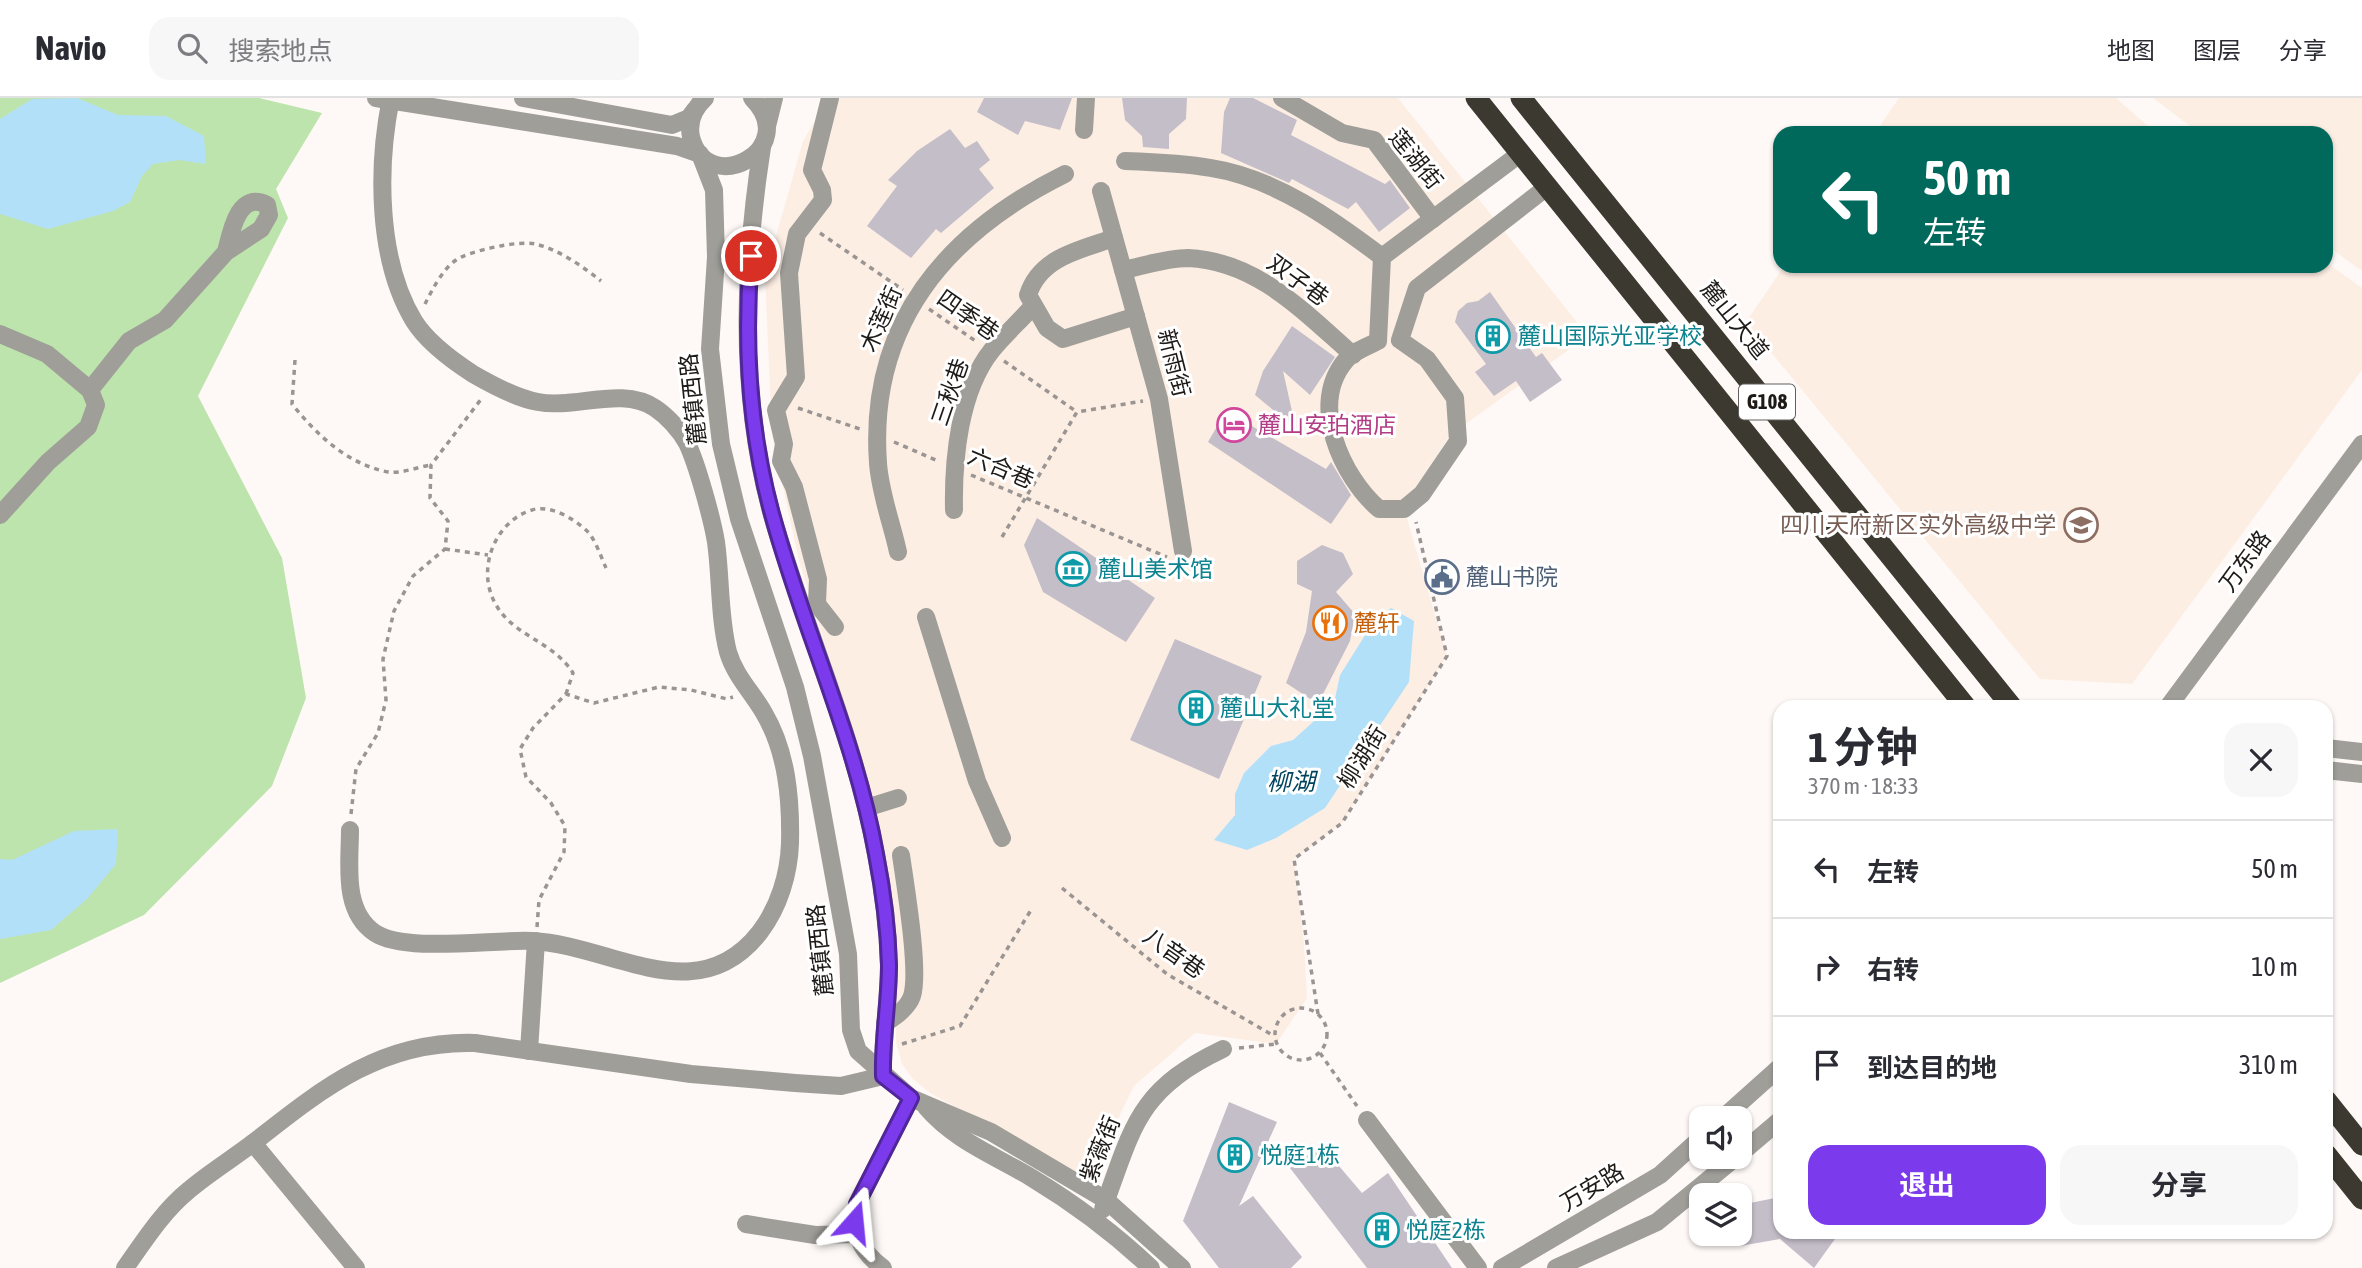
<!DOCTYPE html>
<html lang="zh">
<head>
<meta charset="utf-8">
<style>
  :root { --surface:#fff; --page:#f7f7f7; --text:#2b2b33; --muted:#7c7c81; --line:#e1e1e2; --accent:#7c3aed }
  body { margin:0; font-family:"Asap Condensed","Noto Sans SC",sans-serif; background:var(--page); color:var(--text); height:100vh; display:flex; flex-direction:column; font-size:26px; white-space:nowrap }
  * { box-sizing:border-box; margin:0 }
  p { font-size:23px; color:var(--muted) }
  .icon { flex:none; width:38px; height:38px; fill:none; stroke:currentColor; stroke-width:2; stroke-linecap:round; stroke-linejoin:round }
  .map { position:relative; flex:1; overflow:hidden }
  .sheet { position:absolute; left:1773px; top:602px; width:560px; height:539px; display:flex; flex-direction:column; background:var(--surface); border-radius:21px; box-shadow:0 2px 5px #0004 }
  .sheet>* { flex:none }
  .top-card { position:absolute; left:1773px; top:28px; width:560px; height:147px; border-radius:21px; box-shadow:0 2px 5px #0004; background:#00695c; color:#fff; overflow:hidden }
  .tools { position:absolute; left:1689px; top:1008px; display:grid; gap:14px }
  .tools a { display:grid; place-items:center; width:63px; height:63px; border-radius:14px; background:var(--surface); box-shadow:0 2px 5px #0004; font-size:35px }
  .pin { position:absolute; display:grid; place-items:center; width:60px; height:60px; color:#fff; margin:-30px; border:4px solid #fff; border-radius:50%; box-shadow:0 2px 7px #0007 }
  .me { position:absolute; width:77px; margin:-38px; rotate:18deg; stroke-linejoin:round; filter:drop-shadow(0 0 5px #0008) }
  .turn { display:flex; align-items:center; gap:24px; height:147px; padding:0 35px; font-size:32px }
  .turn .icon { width:91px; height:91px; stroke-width:2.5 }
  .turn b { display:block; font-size:49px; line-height:60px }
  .round { display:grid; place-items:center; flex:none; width:74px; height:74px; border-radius:21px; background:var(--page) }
  .summary { display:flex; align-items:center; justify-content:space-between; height:119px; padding:0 35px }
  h1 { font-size:42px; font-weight:700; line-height:52px }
  .action { display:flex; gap:14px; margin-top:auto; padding:14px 35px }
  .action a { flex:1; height:80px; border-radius:21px; background:var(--accent); color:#fff; font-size:28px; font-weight:700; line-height:80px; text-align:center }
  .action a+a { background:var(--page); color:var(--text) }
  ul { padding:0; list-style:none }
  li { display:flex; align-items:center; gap:21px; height:98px; padding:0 35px; border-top:2px solid var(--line) }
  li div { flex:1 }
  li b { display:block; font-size:26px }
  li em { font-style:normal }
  header { display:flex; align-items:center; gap:42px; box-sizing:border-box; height:98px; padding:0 35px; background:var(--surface); border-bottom:2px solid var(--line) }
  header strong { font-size:33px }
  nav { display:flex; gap:38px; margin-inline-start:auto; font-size:24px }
  .search { width:490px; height:63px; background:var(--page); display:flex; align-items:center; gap:18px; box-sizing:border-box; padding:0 24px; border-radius:21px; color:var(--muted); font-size:26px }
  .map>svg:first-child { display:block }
  .built { fill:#fdeee4 }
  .green { fill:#bee4ad }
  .water { fill:#b3e0f9 }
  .building { fill:#c4bec9 }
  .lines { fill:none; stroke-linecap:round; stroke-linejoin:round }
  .path { stroke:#9a9593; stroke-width:3.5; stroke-dasharray:5 5; stroke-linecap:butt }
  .minor { stroke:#9f9e99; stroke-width:18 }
  .highway { stroke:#3c3930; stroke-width:21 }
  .route-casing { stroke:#51269a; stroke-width:18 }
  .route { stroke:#7c3aed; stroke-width:12 }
  .labels { text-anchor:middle; stroke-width:6; stroke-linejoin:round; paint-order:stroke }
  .shield { fill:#fff; stroke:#625f5d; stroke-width:2 }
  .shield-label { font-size:21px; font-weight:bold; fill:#1e1a18 }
  .street-label { font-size:23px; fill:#1e1a18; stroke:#fff }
  .culture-label { font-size:23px; fill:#0d838f; stroke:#fff; text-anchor:start }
  .hotel-label { font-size:23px; fill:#b23c85; stroke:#fff; text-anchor:start }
  .education-label { font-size:23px; fill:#785e54; stroke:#fff; text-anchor:end }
  .service-label { font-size:23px; fill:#4e5e75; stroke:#fff; text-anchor:start }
  .food-label { font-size:23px; fill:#c56008; stroke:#fff; text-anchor:start }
  .water-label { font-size:24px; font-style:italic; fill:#00445f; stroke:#fff }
</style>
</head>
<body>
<header>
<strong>Navio</strong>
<div class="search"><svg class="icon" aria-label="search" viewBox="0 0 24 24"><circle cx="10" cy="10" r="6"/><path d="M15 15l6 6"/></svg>搜索地点</div>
<nav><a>地图</a><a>图层</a><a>分享</a></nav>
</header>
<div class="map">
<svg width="2362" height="1170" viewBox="0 0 2362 1170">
  <rect width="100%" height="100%" fill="#fef9f6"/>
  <!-- built -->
  <g class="built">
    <polygon points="829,0 1398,0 1588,238 1450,337 1404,410 1447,558 1342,725 1294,761 1304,845 1307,900 1276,946 1195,935 1134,988 1088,1082 930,995 913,981 902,966 896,944 895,864 885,752 865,673 799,463 772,338 765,177 803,43"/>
    <polygon points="1899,0 2116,0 2156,35 1875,35"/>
    <polygon points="2153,0 2362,0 2362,173 2326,147 2326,35 2199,35"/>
    <polygon points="2326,164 2362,190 2362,272 2132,586 2040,581 1746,224 1784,168 2326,168"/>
  </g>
  <!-- green -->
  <polygon class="green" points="0,0 259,0 322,15 276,91 288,120 198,298 282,460 306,600 272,688 144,817 0,885"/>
  <!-- water -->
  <g class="water">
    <polygon points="77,0 118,17 166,18 204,38 206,66 179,62 153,66 142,78 130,104 113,113 48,131 0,116 0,21 32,1"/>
    <polygon points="1391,510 1414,523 1409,584 1325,710 1276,740 1247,752 1214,742 1235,717 1235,696 1244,675 1271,648 1293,642 1334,605 1340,577 1374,523"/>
    <polygon points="118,731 116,766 87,801 51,832 0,841 0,761 12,762 74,733"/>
  </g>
  <!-- building -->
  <g class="building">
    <polygon points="984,0 1072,0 1060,32 1025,23 1018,37 977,14"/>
    <polygon points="1122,0 1187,0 1186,21 1169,36 1169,51 1143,49 1142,38 1125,22"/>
    <polygon points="1230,0 1253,0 1297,22 1291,37 1385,86 1390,82 1410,110 1379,134 1356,104 1348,111 1292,81 1289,85 1221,55 1224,14"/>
    <polygon points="950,31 965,50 977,43 990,62 979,71 994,90 941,135 936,131 911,160 867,128 897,88 888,82 917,53"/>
    <polygon points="1490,194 1536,259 1542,255 1562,282 1530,304 1516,283 1494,298 1475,274 1486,266 1455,224 1458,213 1467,205 1478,203"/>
    <polygon points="1292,228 1335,259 1310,297 1283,273 1296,331 1255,297 1263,273"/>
    <polygon points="1226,313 1326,371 1331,364 1351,397 1331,426 1208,344"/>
    <polygon points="1037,420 1155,500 1126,544 1043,494 1024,447"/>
    <polygon points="1322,447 1343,455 1353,476 1336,494 1355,516 1350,543 1318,606 1286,585 1306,534 1312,493 1297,486 1297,463"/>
    <polygon points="1175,541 1262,578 1219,681 1130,642"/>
    <polygon points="1229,1004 1277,1024 1239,1108 1253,1098 1302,1159 1291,1170 1219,1170 1183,1123"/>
    <polygon points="1321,1047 1362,1095 1388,1075 1452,1170 1367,1170 1290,1070"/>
    <polygon points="1780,1099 1780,1134 1840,1134 1814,1170 1780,1141 1740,1148 1740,1107"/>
  </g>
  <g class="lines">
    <!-- path -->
    <g class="path">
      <polyline points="820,135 903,192"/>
      <path d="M425,206C432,192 442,172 456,162C469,153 519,142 535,146C558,151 582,168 601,183"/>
      <polyline points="929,211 977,244"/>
      <path d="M295,262L292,306C317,337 347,366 388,374C400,376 418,369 431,367"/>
      <polyline points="1004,263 1077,314"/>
      <polyline points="798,310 860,331"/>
      <polyline points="894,344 938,363"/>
      <polyline points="971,377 1167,459"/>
      <polyline points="1002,439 1077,314 1143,303"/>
      <polyline points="445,451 488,457"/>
      <path d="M566,596L573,575C550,538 501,538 489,489C482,457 501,421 532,412C550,406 574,421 586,432C595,440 601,459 606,470"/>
      <polyline points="351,716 356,671 378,635 386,602 383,561 394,513 413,478 445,451 448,423 430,400 431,367 482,300"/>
      <polyline points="1062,790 1167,876 1274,938"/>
      <polyline points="537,829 539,802 564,754 565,728 551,705 526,679 520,651 533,630 566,596 594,605 659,589 691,592 727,601 733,599"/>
      <circle cx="1301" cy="936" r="26"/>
      <polyline points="1318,916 1294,761 1342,725 1447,558 1416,424"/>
      <polyline points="902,946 960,928 1031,812"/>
      <polyline points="1239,950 1276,946"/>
      <polyline points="1320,955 1357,1008"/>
    </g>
    <!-- minor -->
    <g class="minor">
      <polyline points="376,0 677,48 700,56 714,92 716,159 710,251 721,346 739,421 795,589 812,658 848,856 851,932 858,953 911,1000 991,1034 1106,1102 1182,1170"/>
      <polyline points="523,0 672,27 689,20 695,12"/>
      <path d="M705,0C694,10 688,24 691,39C708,102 803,50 752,0"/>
      <polyline points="830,0 812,72 822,92 823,102 797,136 789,175 796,279 776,312 784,346 781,363 794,389 818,481 817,506 835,529"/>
      <polyline points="1282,0 1342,35 1374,42 1433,121"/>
      <polyline points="767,28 774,0"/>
      <polyline points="1084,32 1086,0"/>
      <path d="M762,49C743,170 739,298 772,417C805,531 855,640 876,756C883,792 888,831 889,867C889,904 882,941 883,978"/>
      <path d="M1521,55L1382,159L1378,243C1369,248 1352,254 1346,262C1308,306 1342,379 1379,411H1404L1422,396L1458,343L1455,300L1427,261L1400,242L1417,190L1547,89"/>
      <path d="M1125,63C1154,64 1183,65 1211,70C1275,80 1333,122 1382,159"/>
      <polyline points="1101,93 1159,301 1183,453"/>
      <path d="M1114,140C1080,152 1040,159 1028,197L1047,230L1063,241L1136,218"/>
      <path d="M1123,172C1143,168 1167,160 1188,160C1257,163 1304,214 1353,257"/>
      <polyline points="0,236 47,256 90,292"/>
      <path d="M954,412C953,362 959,293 992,252C1005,236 1020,223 1033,208"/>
      <path d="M0,417L48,364L88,329L96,307L90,292L129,243L165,222L226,154L261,131L269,117L267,107C238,92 231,134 226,154"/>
      <path d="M898,454C892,426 880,395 878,365C868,226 946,135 1065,76"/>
      <polyline points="926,519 977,683 1002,740"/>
      <polyline points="2168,609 2362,346"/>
      <polyline points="2326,650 2362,654"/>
      <polyline points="2326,672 2362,676"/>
      <polyline points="866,710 898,700"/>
      <path d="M350,732C350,766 342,813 375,835C405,855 494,841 532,843C612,847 697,915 760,834C779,809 789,776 790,745C791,701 787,654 764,615C752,594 735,578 728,554C719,519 721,480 716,444C712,420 697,366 687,345C680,332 667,318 655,310C622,288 575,311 538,304C516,300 492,287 473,276C453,263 427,244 414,223C377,162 377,69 391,0"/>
      <path d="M885,925C895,919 908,910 912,898C920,873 905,786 901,757"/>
      <polyline points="529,953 536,843"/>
      <path d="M926,1009C955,1043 994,1057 1032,1080C1075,1106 1115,1136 1151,1170"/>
      <polyline points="1723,1020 1780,969"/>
      <polyline points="1367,1022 1478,1170"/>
      <polyline points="253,1045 356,1170"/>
      <polyline points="1740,1056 1780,1022"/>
      <path d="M1103,1111C1133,1029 1137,992 1223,951"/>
      <polyline points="746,1126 815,1137 856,1136"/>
      <path d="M125,1170C144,1143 163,1113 189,1092C209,1075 232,1061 253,1045C323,990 382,942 475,945L691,976L795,985L841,988L883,978"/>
      <path d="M883,1170C860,1153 852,1134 857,1106L911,1000"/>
      <polyline points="1502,1170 1660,1077 1701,1040"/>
      <polyline points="1556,1170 1657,1124 1736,1059"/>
    </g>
    <!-- highway -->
    <g class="highway">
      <polyline points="1476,0 1966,609"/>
      <polyline points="1521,0 2012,609"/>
      <polyline points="2326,1002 2362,1047"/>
      <polyline points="2326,1056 2362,1101"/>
    </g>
  </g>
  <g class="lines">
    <!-- route casing -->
    <g class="route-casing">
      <path id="route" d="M751,158C744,245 749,332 772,416C803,531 855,639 876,756C883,792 888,830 889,867C889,904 882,941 883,978L911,1000L857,1106L854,1124"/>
    </g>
    <!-- route -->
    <use href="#route" class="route"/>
  </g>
  <!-- icons -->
  <defs>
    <g id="building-ring" transform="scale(1.75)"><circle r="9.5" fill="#fff" stroke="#0f9aa8" stroke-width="1.5"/><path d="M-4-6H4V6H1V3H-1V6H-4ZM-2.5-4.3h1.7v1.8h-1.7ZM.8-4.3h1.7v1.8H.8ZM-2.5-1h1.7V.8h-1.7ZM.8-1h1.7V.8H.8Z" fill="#0f9aa8"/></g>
    <g id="hotel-ring" transform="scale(1.75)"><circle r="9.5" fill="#fff" stroke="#d1479c" stroke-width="1.5"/><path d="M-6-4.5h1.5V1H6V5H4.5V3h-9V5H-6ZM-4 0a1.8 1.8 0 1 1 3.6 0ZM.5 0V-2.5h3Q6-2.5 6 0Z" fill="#d1479c"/></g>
    <g id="school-ring" transform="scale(1.75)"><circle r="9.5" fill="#fff" stroke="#8d6e63" stroke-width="1.5"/><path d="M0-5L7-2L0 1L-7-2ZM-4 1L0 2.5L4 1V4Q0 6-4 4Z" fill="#8d6e63"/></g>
    <g id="museum-ring" transform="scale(1.75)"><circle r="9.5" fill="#fff" stroke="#0f9aa8" stroke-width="1.5"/><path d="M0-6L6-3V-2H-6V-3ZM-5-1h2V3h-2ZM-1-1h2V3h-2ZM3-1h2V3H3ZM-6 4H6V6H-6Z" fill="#0f9aa8"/></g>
    <g id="civic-ring" transform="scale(1.75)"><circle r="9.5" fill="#fff" stroke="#5c6f8a" stroke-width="1.5"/><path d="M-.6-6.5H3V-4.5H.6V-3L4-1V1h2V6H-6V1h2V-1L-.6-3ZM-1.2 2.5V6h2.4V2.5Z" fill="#5c6f8a"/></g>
    <g id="restaurant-ring" transform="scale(1.75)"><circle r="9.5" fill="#fff" stroke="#e8710a" stroke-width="1.5"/><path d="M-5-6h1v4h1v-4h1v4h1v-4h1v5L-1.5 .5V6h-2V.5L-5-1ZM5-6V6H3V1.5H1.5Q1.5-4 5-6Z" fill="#e8710a"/></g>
  </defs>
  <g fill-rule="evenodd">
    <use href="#building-ring" x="1493" y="238"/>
    <use href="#hotel-ring" x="1234" y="327"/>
    <use href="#school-ring" x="2081" y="427"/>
    <use href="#museum-ring" x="1073" y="471"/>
    <use href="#civic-ring" x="1442" y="479"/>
    <use href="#restaurant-ring" x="1330" y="525"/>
    <use href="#building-ring" x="1196" y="610"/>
    <use href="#building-ring" x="1235" y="1057"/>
    <use href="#building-ring" x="1382" y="1132"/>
  </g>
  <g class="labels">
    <!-- shield labels -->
    <rect class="shield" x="1739" y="286.5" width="56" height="35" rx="5"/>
    <g class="shield-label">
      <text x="1767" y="311">G108</text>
    </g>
    <!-- street labels -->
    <g class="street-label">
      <text transform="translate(1416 61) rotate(51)" y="8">莲湖街</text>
      <text transform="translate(1298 182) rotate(36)" y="8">双子巷</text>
      <text transform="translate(968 217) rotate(35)" y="8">四季巷</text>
      <text transform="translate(881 221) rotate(-66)" y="8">木莲街</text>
      <text transform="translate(1735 222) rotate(51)" y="8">麓山大道</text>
      <text transform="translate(1174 265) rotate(76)" y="8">新雨街</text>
      <text transform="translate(950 294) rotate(-71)" y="8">三秋巷</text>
      <text transform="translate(693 301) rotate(-96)" y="8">麓镇西路</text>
      <text transform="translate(1001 370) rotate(23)" y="8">六合巷</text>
      <text transform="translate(2245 463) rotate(-54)" y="8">万东路</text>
      <text transform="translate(1362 659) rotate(-58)" y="8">柳湖街</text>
      <text transform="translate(820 852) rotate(-96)" y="8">麓镇西路</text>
      <text transform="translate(1174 855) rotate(35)" y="8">八音巷</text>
      <text transform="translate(1100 1051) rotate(-68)" y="8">紫薇街</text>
      <text transform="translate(1592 1089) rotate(-31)" y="8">万安路</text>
    </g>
    <!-- culture labels -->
    <g class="culture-label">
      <text x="1518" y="246">麓山国际光亚学校</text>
      <text x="1098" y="479">麓山美术馆</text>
      <text x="1220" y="618">麓山大礼堂</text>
      <text x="1260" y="1065">悦庭1栋</text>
      <text x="1406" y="1140">悦庭2栋</text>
    </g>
    <!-- hotel labels -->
    <g class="hotel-label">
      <text x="1258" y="335">麓山安珀酒店</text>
    </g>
    <!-- education labels -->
    <g class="education-label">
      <text x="2056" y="435">四川天府新区实外高级中学</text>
    </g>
    <!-- service labels -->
    <g class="service-label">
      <text x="1466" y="487">麓山书院</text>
    </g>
    <!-- food labels -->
    <g class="food-label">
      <text x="1354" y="533">麓轩</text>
    </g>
    <!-- water labels -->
    <g class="water-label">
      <text x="1291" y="692">柳湖</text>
    </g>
  </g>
</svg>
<div class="tools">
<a><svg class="icon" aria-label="sound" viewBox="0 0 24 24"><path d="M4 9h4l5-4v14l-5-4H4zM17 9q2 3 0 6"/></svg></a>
<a><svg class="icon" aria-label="layers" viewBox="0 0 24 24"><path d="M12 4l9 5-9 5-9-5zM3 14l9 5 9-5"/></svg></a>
</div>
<div class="pin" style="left:751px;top:158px;background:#d93025"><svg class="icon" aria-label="arrive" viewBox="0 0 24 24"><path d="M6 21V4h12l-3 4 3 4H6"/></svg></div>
<svg class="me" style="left:854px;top:1124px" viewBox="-20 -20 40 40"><path d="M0-17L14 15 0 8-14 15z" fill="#7c3aed" stroke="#fff" stroke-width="4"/></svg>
<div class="top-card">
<div class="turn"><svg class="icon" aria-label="left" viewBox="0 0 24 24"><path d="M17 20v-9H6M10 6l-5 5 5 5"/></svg><div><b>50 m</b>左转</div></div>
</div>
<section class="sheet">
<div class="summary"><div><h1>1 分钟</h1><p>370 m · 18:33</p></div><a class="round"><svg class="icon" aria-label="close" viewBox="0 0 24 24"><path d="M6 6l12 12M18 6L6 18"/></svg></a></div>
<ul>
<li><svg class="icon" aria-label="left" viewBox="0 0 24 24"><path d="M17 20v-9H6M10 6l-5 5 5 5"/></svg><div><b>左转</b></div><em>50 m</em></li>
<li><svg class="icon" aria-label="right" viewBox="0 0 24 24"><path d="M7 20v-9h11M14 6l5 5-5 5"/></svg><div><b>右转</b></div><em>10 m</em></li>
<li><svg class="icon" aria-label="arrive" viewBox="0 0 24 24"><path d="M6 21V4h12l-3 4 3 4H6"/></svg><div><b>到达目的地</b></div><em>310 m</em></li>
</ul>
<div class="action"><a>退出</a><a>分享</a></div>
</section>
</div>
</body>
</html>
